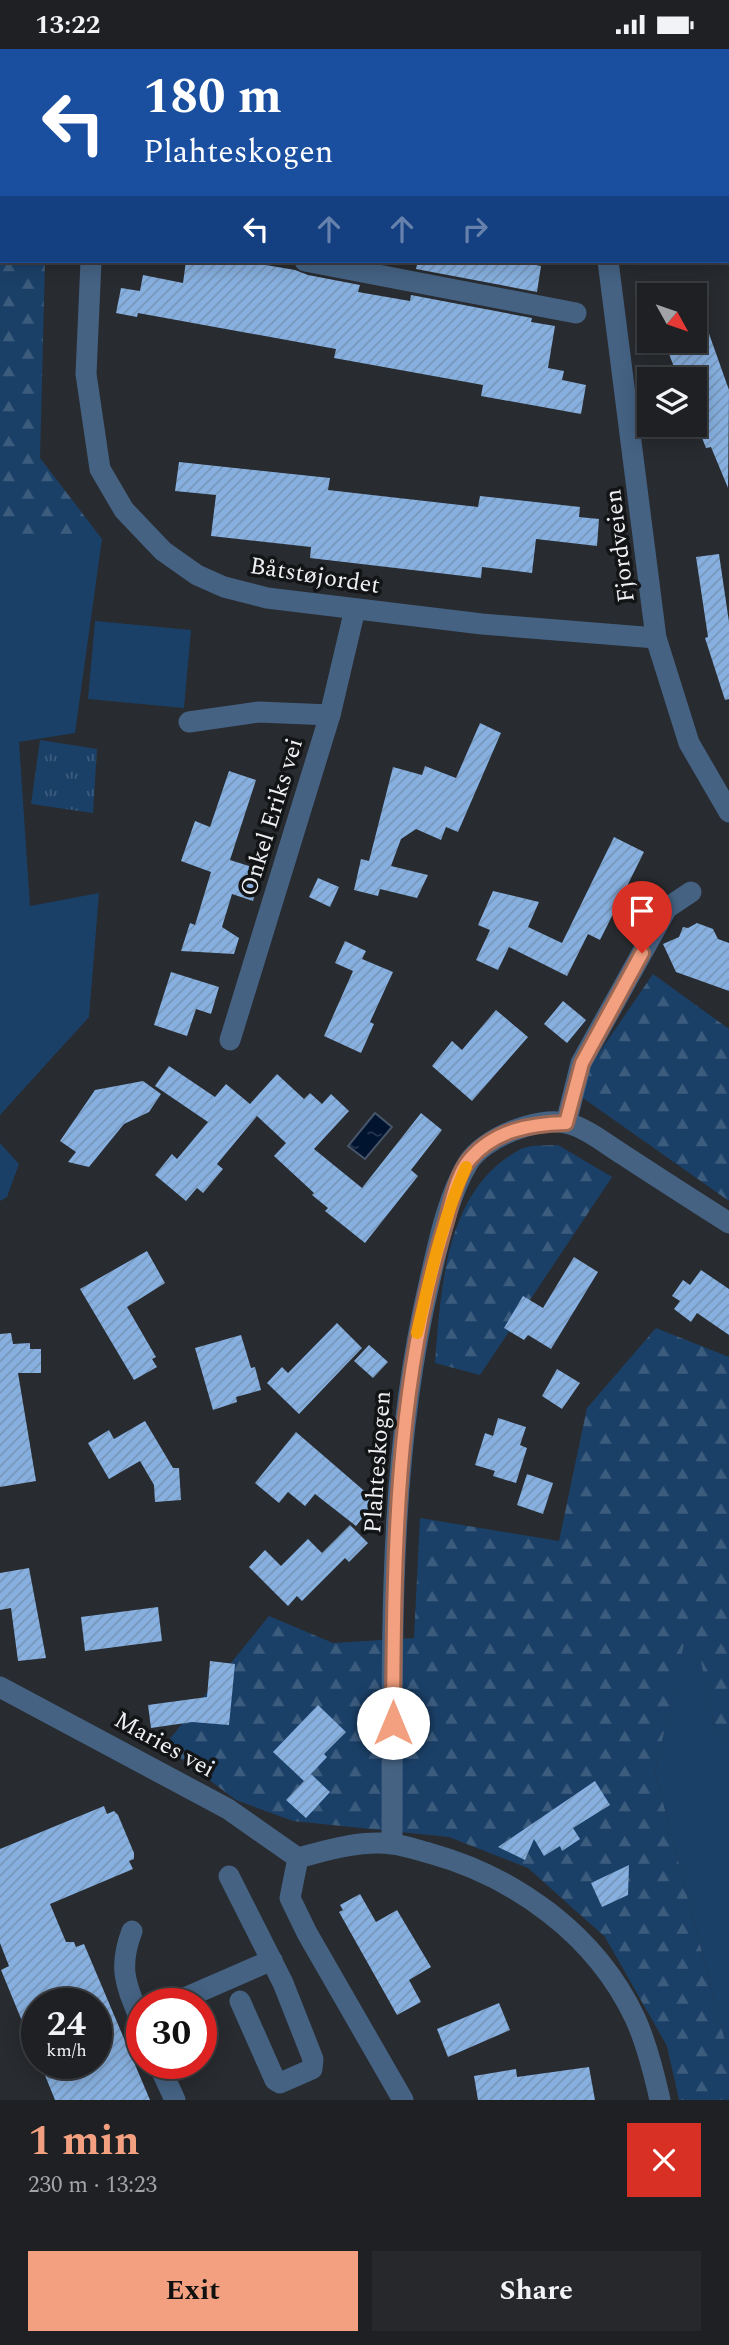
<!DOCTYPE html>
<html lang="en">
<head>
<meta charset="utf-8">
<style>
  :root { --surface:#1e2023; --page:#26282b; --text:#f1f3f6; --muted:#a1a3a6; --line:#3c3e41; --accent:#f2a07f }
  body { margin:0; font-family:Spectral,serif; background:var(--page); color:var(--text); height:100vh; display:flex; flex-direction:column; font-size:26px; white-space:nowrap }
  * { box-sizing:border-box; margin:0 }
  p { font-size:23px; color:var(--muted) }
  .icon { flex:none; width:38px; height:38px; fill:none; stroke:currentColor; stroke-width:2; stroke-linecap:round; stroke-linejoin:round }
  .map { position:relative; height:2051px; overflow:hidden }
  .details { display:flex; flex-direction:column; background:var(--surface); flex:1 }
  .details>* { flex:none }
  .banner { position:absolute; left:0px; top:0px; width:730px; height:214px; box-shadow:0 4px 18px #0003,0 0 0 2px var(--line); background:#1a4fa0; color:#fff; overflow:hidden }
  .needle { width:46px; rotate:130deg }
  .tools { position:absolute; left:637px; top:234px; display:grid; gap:14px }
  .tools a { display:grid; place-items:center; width:70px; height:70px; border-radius:0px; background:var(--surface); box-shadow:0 4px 18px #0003,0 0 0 2px var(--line); font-size:35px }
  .speed { position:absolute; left:21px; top:1939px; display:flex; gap:14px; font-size:35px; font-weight:700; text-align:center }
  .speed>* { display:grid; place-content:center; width:91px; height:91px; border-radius:50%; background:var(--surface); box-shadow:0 4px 18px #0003,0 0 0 2px var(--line); line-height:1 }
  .speed small { font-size:18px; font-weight:400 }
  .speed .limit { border:10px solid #d22; background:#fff; color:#111 }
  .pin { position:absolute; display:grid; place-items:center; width:60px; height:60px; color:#fff; margin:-72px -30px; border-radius:50% 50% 50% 0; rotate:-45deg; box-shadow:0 0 7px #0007 }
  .pin .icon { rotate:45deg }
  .me { position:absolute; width:77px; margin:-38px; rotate:0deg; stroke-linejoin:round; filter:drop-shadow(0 0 5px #0008) }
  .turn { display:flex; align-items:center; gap:24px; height:147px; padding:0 28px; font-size:32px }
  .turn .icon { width:91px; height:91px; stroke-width:2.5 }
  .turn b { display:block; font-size:49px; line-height:60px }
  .lanes { display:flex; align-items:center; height:66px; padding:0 28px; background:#0003; justify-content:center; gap:35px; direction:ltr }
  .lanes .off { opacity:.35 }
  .round { display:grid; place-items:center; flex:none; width:74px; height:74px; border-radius:0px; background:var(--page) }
  .headline { display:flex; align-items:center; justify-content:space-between; height:119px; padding:0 28px }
  h1 { font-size:42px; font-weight:700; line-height:52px; color:var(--accent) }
  .button { display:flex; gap:14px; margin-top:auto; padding:14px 28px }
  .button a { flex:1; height:80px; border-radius:0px; background:var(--accent); color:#111; font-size:28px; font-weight:700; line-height:80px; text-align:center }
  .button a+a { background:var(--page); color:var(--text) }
  .status { display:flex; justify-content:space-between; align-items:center; height:49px; padding:0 35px; background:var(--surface); direction:ltr }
  .status svg { height:19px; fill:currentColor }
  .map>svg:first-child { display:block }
  .green { fill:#1b4068 }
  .forest { fill:url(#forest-firs) }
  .park { fill:url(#park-tufts) }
  .water { fill:url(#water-ripples); stroke:#47556a; stroke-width:2 }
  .building { fill:url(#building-hatch) }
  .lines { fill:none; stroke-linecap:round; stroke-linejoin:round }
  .minor { stroke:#456283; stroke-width:21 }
  .route-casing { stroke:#9d6853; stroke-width:18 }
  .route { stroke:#f2a07f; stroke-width:12 }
  .slow { stroke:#f59e0b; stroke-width:12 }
  .labels { text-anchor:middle; stroke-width:7; stroke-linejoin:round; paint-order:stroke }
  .street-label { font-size:24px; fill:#eef0f3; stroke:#121415 }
</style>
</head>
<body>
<div class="status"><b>13:22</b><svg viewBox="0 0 49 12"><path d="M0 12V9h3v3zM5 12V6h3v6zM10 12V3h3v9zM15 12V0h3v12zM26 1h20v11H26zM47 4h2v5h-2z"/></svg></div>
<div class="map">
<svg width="729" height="2051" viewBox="0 0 729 2051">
  <defs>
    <pattern id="forest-firs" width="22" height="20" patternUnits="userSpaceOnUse" patternTransform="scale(1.75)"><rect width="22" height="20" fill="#1b4068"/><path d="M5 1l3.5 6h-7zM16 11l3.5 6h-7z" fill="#3c5c7e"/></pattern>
    <pattern id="park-tufts" width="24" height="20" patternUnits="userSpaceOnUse" patternTransform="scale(1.75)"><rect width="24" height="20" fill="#1b4068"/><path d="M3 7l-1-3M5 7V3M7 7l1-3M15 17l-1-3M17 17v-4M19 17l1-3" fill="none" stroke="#3c5c7e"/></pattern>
    <pattern id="water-ripples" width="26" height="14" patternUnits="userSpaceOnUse" patternTransform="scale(1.75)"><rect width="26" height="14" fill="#00132f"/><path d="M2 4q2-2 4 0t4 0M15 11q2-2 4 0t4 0" fill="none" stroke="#26364e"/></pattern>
    <pattern id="building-hatch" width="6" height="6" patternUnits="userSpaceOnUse" patternTransform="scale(1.75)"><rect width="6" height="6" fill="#87b0e0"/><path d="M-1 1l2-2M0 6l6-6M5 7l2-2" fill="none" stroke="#7796ba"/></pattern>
  </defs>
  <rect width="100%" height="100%" fill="#282b2f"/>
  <!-- green -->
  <g class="green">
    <polygon points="0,490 102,490 75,684 19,693 30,857 99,844 89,968 0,1066"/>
    <polygon points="95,572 191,581 184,659 88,650"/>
    <polygon points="0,1094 19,1115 7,1148 0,1152"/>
    <polygon points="691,1562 714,1676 729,1692 729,2007 655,1723"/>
  </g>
  <!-- forest -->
  <g class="forest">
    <polygon points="0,0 51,0 2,2 2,212 45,212 40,409 102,490 0,490"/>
    <polygon points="653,925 729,980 729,1152 573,1042"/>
    <path d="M558,1096L612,1128L480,1326L435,1314C441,1239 445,1139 521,1100C531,1095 547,1097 558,1096Z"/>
    <polygon points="656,1279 729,1308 729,1692 714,1676 691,1564 655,1723 729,2007 729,2051 679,2051 667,1997 605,1888 528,1819 449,1788 293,1772 236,1751 164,1697 269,1567 333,1594 414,1589 420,1469 559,1492 587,1359"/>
  </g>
  <!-- park -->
  <polygon class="park" points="40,691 97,700 93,764 31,755"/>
  <!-- water -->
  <polygon class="water" points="375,1064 392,1078 365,1110 348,1097"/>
  <!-- building -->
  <g class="building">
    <polygon points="186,212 243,212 295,221 308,226 360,236 358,243 410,252 411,246 532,269 531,273 555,277 548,319 564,322 562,331 586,336 581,365 481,347 483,336 334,309 336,300 138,264 137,268 116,264 121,239 140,242 143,226 183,234"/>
    <polygon points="418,212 516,212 541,217 537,243 416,220"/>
    <polygon points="696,248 729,341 728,439 711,398 706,399 695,371 695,331 679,331 664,292 695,292"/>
    <polygon points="179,413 330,429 328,441 478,458 480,447 580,458 579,468 599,470 597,497 536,490 532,524 482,518 481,529 310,509 311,498 211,487 216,446 175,442"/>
    <polygon points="719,505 729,573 729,650 725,651 705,589 708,588 696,508"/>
    <polygon points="480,674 501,684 458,783 446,778 441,791 416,780 401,790 391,817 428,826 417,849 380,840 378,847 354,841 361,810 369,812 393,718 422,726 425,717 456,729"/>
    <polygon points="229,722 256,731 230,811 262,821 253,852 232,845 222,878 239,889 234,905 181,902 190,874 195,876 211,823 181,812 195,772 210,778"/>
    <polygon points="614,788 644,803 600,891 588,885 567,927 509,898 498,921 476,911 490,881 478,876 493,842 539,853 528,878 562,894"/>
    <polygon points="318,829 339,838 330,858 309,848"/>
    <polygon points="697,874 713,880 718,890 729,894 729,942 676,923 663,895 679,888 683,878 688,879"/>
    <polygon points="345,892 366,902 362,910 393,923 370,973 374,975 361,1004 324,987 353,922 335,914"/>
    <polygon points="171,923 219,938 211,965 196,960 187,987 154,976"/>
    <polygon points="563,952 586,971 567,994 544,975"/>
    <polygon points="496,961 528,988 472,1052 432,1017 452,992 462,1001"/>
    <polygon points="169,1017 215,1048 226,1035 250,1055 277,1025 304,1050 310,1044 322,1055 331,1045 349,1062 314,1100 362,1139 421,1064 442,1081 411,1121 418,1127 365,1194 325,1162 328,1159 312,1146 314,1144 274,1107 286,1094 257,1067 217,1115 223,1120 203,1144 197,1139 186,1152 155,1126 172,1105 177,1110 208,1073 155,1037"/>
    <polygon points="143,1032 161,1045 149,1063 124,1075 89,1118 68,1113 76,1103 60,1092 95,1041"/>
    <polygon points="147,1202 165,1234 127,1258 156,1308 152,1310 157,1318 134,1331 80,1240"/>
    <polygon points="574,1208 598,1223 551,1300 528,1286 524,1291 504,1279 523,1247 543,1259"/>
    <polygon points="701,1221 729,1240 729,1286 697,1264 691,1273 674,1260 680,1252 672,1247 683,1231 690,1236"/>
    <polygon points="337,1274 362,1299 299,1365 267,1334 282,1318 288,1324"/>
    <polygon points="11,1284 13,1295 30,1294 30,1300 41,1300 41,1324 18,1324 36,1432 0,1438 0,1285"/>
    <polygon points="241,1286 251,1319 255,1318 261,1341 236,1348 237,1353 213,1361 195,1299"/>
    <polygon points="369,1296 388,1313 373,1329 354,1312"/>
    <polygon points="557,1320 580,1334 562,1360 542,1347"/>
    <polygon points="498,1369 526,1378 520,1396 527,1399 516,1434 493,1427 495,1422 475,1416 485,1384 493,1387"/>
    <polygon points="145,1372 173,1419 179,1419 181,1451 155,1453 154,1436 140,1412 109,1430 88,1394 109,1381 114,1390"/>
    <polygon points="296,1383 376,1452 356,1477 315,1445 305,1457 288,1443 279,1454 255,1434"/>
    <polygon points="527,1425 553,1434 543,1465 517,1456"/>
    <polygon points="350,1476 368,1494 349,1513 345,1509 302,1552 297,1547 288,1557 249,1518 265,1501 281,1517 308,1490 322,1504"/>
    <polygon points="29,1519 46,1609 18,1612 11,1559 0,1561 0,1524"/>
    <polygon points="158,1558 162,1592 85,1602 81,1568"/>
    <polygon points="210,1612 235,1615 229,1676 192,1673 151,1679 148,1656 207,1648"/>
    <polygon points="318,1656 346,1683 324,1705 327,1708 311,1725 330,1743 306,1769 286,1751 304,1732 273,1703"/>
    <polygon points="595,1732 610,1756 573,1779 580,1790 562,1802 560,1797 544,1807 534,1790 525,1811 498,1798"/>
    <polygon points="104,1757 107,1765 114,1762 118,1766 134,1804 134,1810 129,1812 133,1820 50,1855 66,1893 74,1893 76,1898 84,1895 150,2051 55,2051 40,2014 96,2014 96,1955 37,1955 36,2006 1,1921 9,1917 0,1894 0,1800"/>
    <polygon points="629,1816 628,1846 602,1858 591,1834"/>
    <polygon points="360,1845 376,1873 397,1861 431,1918 409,1931 421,1953 397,1966 339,1863 343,1861 340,1856"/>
    <polygon points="499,1954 510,1981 448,2008 437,1980"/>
    <polygon points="589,2018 595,2051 478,2051 474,2027 516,2020 517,2028"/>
  </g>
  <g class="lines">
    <!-- minor -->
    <g class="minor">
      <polyline points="588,0 588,2"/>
      <polyline points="96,2 96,0"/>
      <polyline points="650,2 653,0"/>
      <polyline points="91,212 86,325 100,420 124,461 163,502 197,526 224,538 267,549 482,575 656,589"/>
      <polyline points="305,212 576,264"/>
      <polyline points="608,212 656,589 689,694 729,763"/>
      <polyline points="189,673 259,663 330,666"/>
      <polyline points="230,991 330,666 355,560"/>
      <polyline points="566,1074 581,1014 667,859 691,843"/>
      <path d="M0,1638L228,1760L298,1809C327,1801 362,1791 392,1795C404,1796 417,1801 429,1804C516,1828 596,1886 635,1969C647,1995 654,2024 660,2051"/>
      <path d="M392,1794C393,1608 386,1418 429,1235C438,1196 447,1149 468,1114C483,1089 538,1067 566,1074C585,1078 606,1095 622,1105C657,1128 693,1151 729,1174"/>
      <polyline points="298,1809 290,1849 307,1884 403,2051"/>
      <polyline points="229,1827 283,1934 313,2010 312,2020 280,2034 275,2031 240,1952"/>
      <path d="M132,1882C117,1921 127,1938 142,1975"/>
      <polyline points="171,1955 272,1911"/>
      <polyline points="158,2014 175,2051"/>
    </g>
  </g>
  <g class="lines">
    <!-- route casing -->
    <g class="route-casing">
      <path id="route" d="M393,1674C394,1507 395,1339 444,1179C451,1158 455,1127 470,1110C495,1081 530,1075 566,1074L582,1014L642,904"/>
    </g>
    <!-- route -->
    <use href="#route" class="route"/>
    <!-- slow -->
    <path class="slow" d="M417,1284C430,1228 442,1171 466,1118"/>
  </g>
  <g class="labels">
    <!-- street labels -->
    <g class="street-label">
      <text transform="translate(619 497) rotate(-97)" y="8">Fjordveien</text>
      <text transform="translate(315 526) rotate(9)" y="8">Båtstøjordet</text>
      <text transform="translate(271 768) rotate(-73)" y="8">Onkel Eriks vei</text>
      <text transform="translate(377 1413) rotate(-86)" y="8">Plahteskogen</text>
      <text transform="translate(165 1695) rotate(29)" y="8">Maries vei</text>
    </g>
  </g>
</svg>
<div class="tools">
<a><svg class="needle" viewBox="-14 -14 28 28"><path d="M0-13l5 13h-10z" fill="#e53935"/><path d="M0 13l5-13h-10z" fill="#a1a3a6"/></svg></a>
<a><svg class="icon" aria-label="layers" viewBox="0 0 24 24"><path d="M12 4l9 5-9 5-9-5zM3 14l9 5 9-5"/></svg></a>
</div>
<div class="speed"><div>24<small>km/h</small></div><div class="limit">30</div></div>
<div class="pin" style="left:642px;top:904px;background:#d93025"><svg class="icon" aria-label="arrive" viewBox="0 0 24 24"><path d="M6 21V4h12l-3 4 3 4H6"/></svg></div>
<svg class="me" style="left:393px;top:1674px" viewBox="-20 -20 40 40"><circle r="19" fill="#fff"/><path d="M0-13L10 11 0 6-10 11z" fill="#f2a07f"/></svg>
<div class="banner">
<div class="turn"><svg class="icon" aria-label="left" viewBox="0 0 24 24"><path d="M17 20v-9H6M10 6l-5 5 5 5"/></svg><div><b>180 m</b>Plahteskogen</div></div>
<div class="lanes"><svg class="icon" aria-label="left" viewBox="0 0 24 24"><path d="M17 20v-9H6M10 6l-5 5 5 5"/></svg><svg class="icon off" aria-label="ahead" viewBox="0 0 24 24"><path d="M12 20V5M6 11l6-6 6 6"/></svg><svg class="icon off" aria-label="ahead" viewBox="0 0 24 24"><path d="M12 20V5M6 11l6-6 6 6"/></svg><svg class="icon off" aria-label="right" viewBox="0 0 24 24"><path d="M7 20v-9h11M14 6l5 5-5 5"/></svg></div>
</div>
</div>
<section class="details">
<div class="headline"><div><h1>1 min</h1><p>230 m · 13:23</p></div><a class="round" style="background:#d93025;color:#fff"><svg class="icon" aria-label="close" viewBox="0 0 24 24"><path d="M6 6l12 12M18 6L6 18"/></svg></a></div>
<div class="button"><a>Exit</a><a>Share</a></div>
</section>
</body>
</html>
